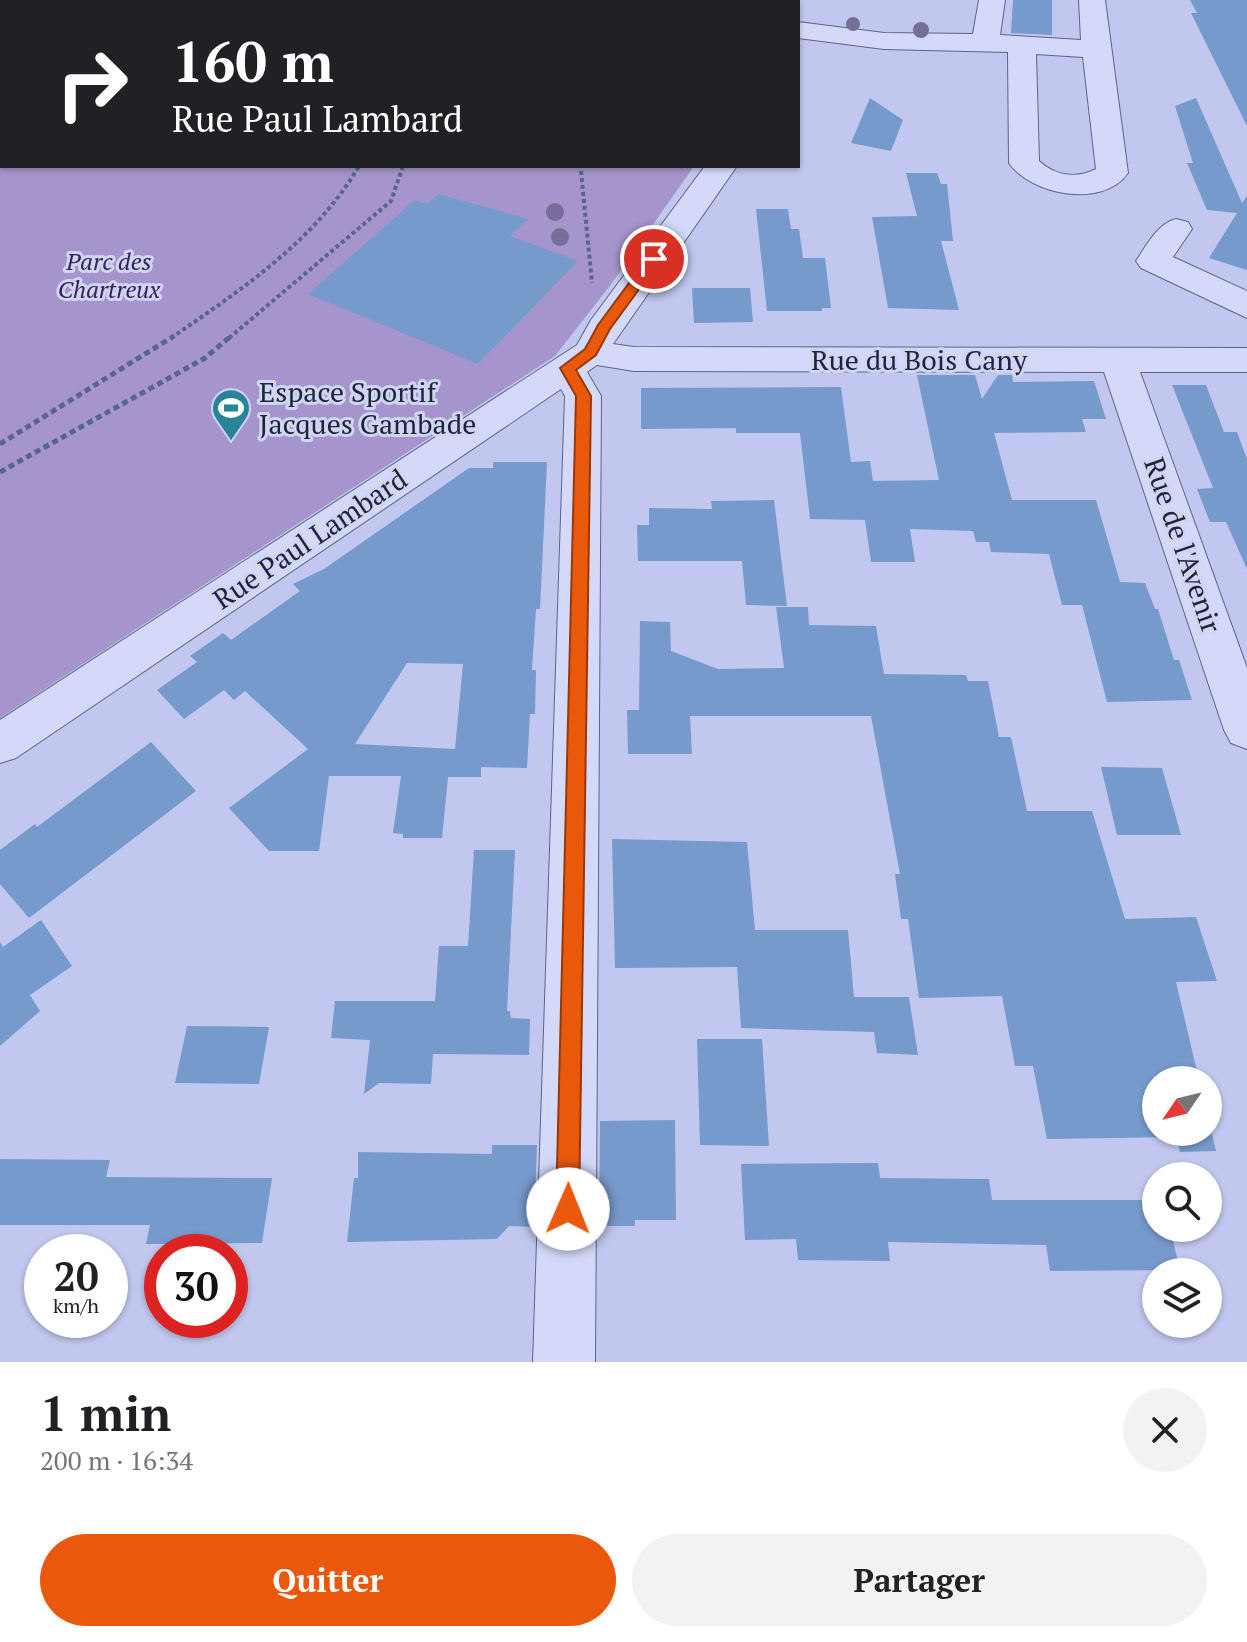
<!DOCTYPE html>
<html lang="fr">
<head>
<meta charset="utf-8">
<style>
  :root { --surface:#fff; --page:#f2f2f2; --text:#202124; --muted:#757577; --accent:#ea580c }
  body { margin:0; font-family:"PT Serif",serif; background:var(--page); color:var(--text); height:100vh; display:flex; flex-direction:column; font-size:30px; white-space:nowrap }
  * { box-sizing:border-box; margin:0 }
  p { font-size:26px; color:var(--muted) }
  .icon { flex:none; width:44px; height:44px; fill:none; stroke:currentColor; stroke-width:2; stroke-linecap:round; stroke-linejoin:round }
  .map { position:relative; height:1362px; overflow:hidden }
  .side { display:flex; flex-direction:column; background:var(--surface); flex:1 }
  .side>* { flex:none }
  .banner { position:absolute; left:0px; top:0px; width:800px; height:168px; box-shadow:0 2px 6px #0004; background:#202124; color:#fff; overflow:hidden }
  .needle { width:52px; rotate:235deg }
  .buttons { position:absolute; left:1142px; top:1066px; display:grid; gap:16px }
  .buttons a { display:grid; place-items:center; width:80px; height:80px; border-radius:50%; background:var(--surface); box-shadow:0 2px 6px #0004; font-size:40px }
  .speed { position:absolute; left:24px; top:1234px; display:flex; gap:16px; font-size:40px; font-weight:700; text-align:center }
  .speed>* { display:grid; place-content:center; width:104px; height:104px; border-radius:50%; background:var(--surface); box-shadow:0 2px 6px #0004; line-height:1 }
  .speed small { font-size:20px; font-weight:400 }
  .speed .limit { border:12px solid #d22; background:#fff; color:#111 }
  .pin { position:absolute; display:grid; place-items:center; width:68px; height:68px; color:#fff; margin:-34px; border:4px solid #fff; border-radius:50%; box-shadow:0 2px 8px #0007 }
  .me { position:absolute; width:88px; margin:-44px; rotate:1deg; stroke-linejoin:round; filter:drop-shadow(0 0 6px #0008) }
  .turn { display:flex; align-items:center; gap:28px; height:168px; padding:0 40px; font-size:36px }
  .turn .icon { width:104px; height:104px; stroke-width:2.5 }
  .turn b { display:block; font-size:56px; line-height:68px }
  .round { display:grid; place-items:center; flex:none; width:84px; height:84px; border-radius:42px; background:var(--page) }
  .overview { display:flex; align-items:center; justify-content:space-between; height:136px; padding:0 40px }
  h1 { font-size:48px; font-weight:700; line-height:60px }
  .primary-button { display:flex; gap:16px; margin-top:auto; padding:16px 40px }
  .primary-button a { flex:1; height:92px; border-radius:48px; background:var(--accent); color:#fff; font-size:32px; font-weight:700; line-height:92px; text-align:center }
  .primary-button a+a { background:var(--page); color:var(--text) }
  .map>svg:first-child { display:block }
  .green { fill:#a595cc }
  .building { fill:#779acc; fill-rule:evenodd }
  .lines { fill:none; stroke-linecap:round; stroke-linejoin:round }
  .minor-casing { stroke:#596688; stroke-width:2 }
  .path-far1 { stroke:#596688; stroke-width:4; stroke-dasharray:4 3; stroke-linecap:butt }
  .path { stroke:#596688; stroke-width:5; stroke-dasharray:6 4; stroke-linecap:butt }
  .minor { fill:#d4d9f9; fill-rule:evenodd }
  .tree { fill:#766d99 }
  .route { fill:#ea580c; stroke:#983908; stroke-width:2 }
  .labels { text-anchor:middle; stroke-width:6; stroke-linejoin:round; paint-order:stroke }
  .far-park-label { font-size:24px; font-style:italic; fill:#382354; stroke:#d1d5f5 }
  .street-label { font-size:28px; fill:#1d2637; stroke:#d1d5f5 }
  .poi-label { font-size:28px; fill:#1d2637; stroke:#d1d5f5; text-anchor:start }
</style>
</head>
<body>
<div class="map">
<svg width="1247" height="1362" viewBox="0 0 1247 1362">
  <rect width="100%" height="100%" fill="#c1c7ee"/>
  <!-- green -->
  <g class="green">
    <polygon points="142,0 777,0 132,2"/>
    <polygon points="0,29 2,166 694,166 612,283 555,356 0,718"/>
  </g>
  <!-- building -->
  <g class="building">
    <polygon points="1013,0 1052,0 1052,35 1011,33"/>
    <polygon points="1190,0 1247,0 1247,126 1191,13 1197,13"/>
    <polygon points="870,98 903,120 891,151 851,143"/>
    <polygon points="1196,98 1242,203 1247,196 1247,270 1209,258 1237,213 1207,210 1187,163 1193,163 1175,106"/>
    <polygon points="906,173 937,173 941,184 947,184 953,241 941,241 959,310 888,308 872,217 917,216"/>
    <polygon points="439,194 528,219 510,236 578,261 478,364 308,294 415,200 427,204"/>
    <polygon points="756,209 788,209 791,229 799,229 803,258 825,258 831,308 822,308 822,311 767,311"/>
    <polygon points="692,288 750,288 753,322 694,323"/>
    <polygon points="917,375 975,375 982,399 998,375 1012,375 1013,382 1094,381 1106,419 1082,419 1086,432 994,433 1012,500 1096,500 1120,582 1145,583 1155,609 1158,609 1174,660 1179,660 1192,700 1107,702 1082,605 1062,605 1049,554 991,552 989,542 976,542 973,531 910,529 915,562 871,562 865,520 810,519 800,433 736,433 736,428 641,429 641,388 841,387 851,462 870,461 873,481 939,480"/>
    <polygon points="1172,385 1206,385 1224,432 1237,432 1247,459 1247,569 1226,522 1210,522 1197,489 1213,488"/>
    <path d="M493,462H547L541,589L540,609H536L532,670H536L535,714H530L527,768L481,767V777H448L442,838H403V834L393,833L401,776H329L319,851H269L229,808L308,749L245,691L234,700L224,690L184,719L157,690L197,662L190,656L223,633L231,640L300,591L293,584L324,569L469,468H493ZM407,663L463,664L455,749L355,744Z"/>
    <polygon points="774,500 787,606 746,605 742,561 638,561 637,525 649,525 649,508 712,509 711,501"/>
    <polygon points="776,607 808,607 809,625 876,626 884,674 966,675 968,681 988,681 999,737 1011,737 1027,811 1092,811 1125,919 1196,917 1217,981 1176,982 1199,1080 1156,1080 1156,1132 1208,1132 1208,1118 1216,1151 1180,1152 1177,1137 1047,1139 1033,1066 1015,1066 1002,996 919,998 908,919 901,919 895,874 900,874 871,716 690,716 692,754 628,754 627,710 639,710 640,621 670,622 671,651 718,669 784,668"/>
    <polygon points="151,742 196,791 29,918 0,884 0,850 35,824 37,827"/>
    <polygon points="1101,767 1162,768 1181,835 1117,835"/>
    <polygon points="612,839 747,842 755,930 848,930 854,997 909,997 918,1055 877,1053 874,1032 741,1028 737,967 615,968"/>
    <polygon points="474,850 515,850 507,1011 510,1011 511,1018 530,1019 529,1055 433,1054 431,1084 379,1083 364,1094 370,1040 331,1038 335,1001 435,1001 439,946 468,946"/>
    <polygon points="41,920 72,966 30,995 40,1011 0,1046 0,942 3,947"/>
    <polygon points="187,1026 269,1027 259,1084 175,1083"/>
    <polygon points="697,1039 762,1039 769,1146 700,1145"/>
    <polygon points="675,1120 676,1220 635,1220 635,1226 599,1226 600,1121"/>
    <polygon points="492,1145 537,1145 534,1227 509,1226 497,1239 347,1242 354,1178 358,1178 358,1152 492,1154"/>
    <polygon points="0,1159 110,1160 106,1177 272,1178 262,1243 146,1244 150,1225 0,1225"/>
    <polygon points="878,1163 880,1178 989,1179 992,1200 1156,1200 1156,1228 1170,1228 1180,1270 1050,1271 1046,1245 888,1242 890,1261 798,1260 796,1239 745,1240 741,1164"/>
  </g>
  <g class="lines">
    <!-- minor casing -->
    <g class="minor-casing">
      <g id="minor">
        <path d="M979,0H1005L1000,35L1081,40L1079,0H1105L1128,173C1103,209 1031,195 1009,163L1008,52L884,49L798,38V22L884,33L973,34ZM1036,54L1083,57L1096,169C1076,179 1056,176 1039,161Z"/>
        <polygon points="0,4 2,4 0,21"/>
        <polygon points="705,166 737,166 613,344 634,347 1247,348 1247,372 1140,372 1247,668 1247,749 1231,743 1224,730 1104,372 634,371 597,365 587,372 601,396 595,1362 533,1362 565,396 561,389 16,758 0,763 0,720 577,345 591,320"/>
        <path d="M1176,219L1188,222L1192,229L1173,257L1247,291V318L1141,268L1136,261C1147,245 1157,224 1176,219Z"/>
      </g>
    </g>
    <!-- path-far1 -->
    <g class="path-far1">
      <polyline points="198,2 207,0"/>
      <polyline points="581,171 592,283"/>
      <path d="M171,338C241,290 316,240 359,166"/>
      <polyline points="229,338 391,201 403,166"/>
    </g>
    <!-- path -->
    <g class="path">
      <polyline points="0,444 174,336"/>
      <polyline points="0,472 205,358 231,336"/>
    </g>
    <!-- minor -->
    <use href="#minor" class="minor"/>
  </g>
  <!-- trees -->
  <g class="tree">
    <circle cx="853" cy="24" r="7"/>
    <circle cx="921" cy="30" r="8"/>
    <circle cx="555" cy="212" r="9"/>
    <circle cx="560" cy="237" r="9"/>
  </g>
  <!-- route -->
  <polygon class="route" points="649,256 661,259 610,329 596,355 576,370 591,396 579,1209 576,1218 568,1221 559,1218 556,1209 576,396 560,368 585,349 598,325"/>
  <!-- icons -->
  <defs>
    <g id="stadium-pin" transform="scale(2)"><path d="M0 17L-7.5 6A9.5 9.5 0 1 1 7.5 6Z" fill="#288497" stroke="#d1d5f5"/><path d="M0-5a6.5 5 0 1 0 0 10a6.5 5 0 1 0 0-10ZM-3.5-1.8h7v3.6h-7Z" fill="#fff"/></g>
  </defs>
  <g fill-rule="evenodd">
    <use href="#stadium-pin" x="231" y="408"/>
  </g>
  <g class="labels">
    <!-- far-park labels -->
    <g class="far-park-label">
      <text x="109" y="270">Parc des<tspan x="109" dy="28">Chartreux</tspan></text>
    </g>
    <!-- street labels -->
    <g class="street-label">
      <text x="919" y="370">Rue du Bois Cany</text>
      <text transform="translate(310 539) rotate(-34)" y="10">Rue Paul Lambard</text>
      <text transform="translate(1183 545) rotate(71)" y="10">Rue de l'Avenir</text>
    </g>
    <!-- poi labels -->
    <g class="poi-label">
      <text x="259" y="402">Espace Sportif<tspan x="259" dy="32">Jacques Gambade</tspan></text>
    </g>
  </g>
</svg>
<div class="buttons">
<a><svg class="needle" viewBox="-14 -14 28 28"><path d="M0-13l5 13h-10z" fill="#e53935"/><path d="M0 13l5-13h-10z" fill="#757577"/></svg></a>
<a><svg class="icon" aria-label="search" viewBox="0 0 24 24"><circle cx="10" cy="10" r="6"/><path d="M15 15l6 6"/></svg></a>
<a><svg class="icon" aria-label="layers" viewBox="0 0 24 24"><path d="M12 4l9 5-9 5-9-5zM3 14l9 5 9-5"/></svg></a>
</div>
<div class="speed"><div>20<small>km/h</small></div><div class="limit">30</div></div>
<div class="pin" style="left:654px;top:259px;background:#d93025"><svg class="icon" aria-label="arrive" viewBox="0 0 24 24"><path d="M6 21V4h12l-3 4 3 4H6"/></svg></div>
<svg class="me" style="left:568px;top:1209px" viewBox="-20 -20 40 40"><circle r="19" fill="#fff"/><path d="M0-13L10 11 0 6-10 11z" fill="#ea580c"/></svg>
<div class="banner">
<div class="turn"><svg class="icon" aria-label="right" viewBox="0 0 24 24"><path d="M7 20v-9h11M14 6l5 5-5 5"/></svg><div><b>160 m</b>Rue Paul Lambard</div></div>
</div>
</div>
<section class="side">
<div class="overview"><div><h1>1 min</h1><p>200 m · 16:34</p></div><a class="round"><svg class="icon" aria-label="close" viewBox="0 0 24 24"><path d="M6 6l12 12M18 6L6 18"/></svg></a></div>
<div class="primary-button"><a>Quitter</a><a>Partager</a></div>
</section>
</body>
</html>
